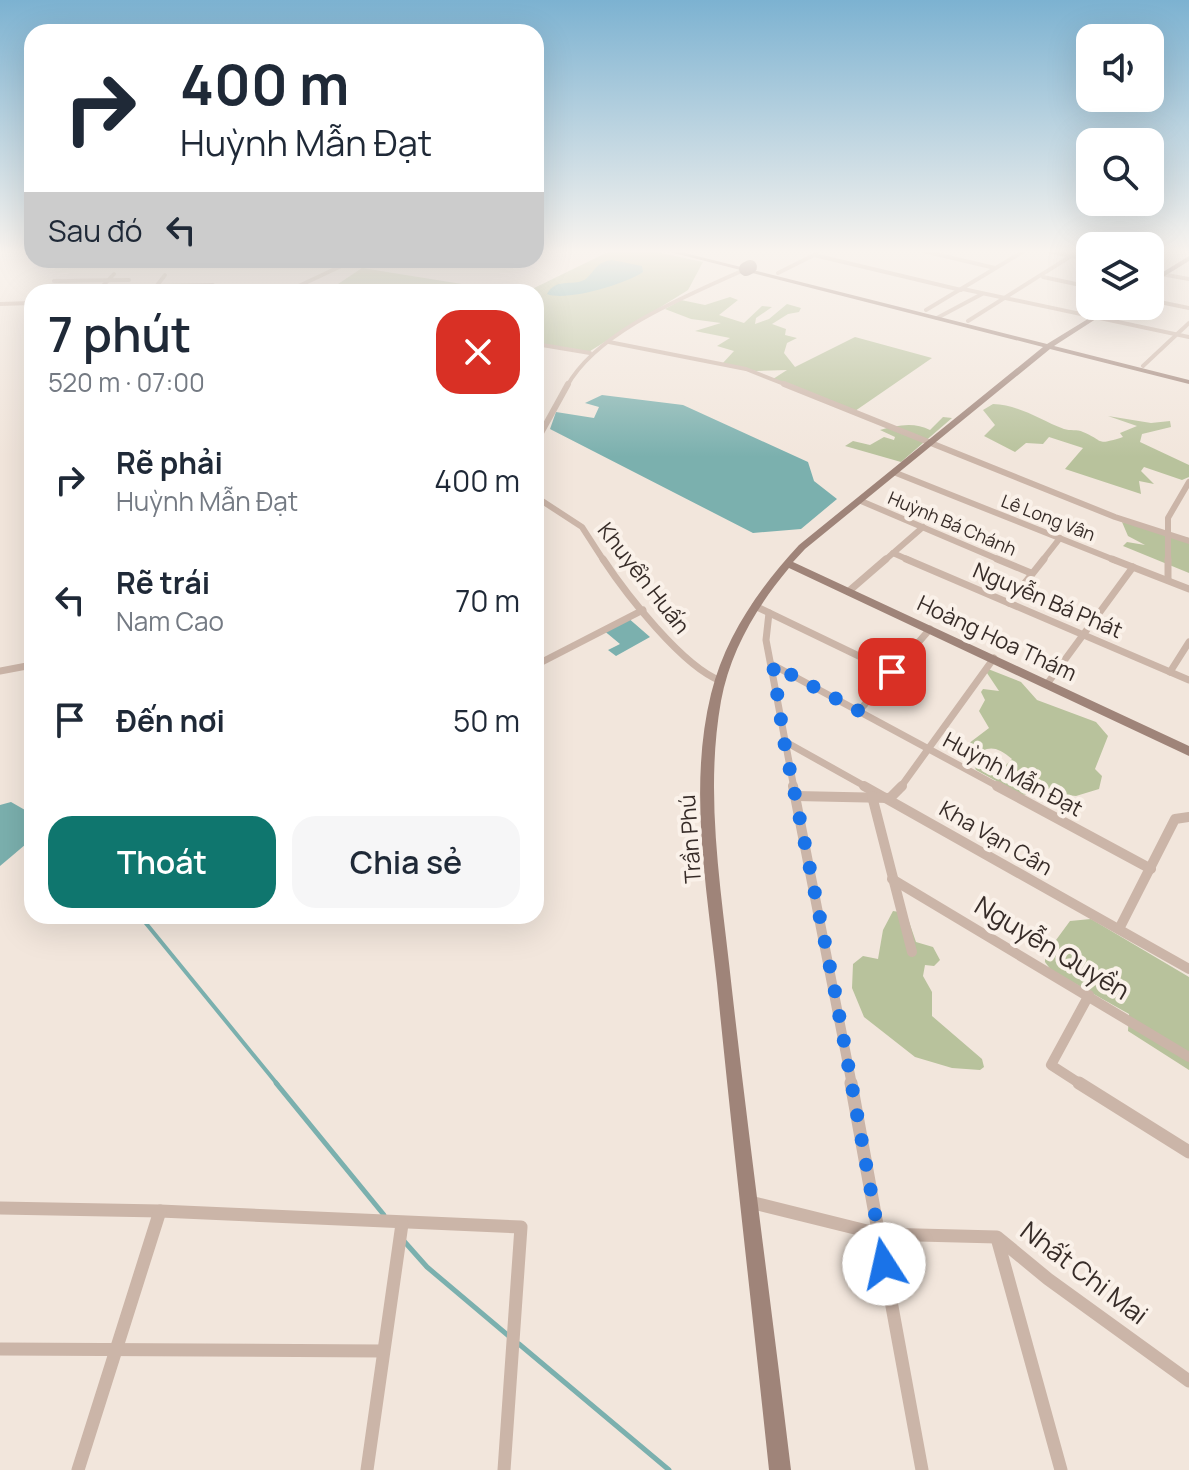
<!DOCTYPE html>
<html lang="vi">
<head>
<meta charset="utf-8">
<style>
  :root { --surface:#fff; --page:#f6f6f7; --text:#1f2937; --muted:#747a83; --accent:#0f766e }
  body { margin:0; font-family:Manrope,sans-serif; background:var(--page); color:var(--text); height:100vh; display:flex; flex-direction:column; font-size:30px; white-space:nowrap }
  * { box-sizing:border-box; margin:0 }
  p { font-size:26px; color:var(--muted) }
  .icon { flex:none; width:44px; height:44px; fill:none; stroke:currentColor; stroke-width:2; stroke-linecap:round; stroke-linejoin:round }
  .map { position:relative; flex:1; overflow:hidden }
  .drawer { position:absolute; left:24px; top:284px; width:520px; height:640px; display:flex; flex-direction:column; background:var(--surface); border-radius:24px; box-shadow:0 8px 32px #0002 }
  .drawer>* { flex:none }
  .top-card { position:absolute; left:24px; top:24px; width:520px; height:244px; border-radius:24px; box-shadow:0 8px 32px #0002; background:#fff; color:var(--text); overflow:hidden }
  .controls { position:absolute; left:1076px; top:24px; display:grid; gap:16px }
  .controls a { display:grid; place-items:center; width:88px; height:88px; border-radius:16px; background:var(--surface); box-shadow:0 8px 32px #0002; font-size:40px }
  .pin { position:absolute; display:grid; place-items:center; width:68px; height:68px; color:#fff; margin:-34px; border-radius:16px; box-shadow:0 4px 12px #0006 }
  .me { position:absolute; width:88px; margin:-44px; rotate:350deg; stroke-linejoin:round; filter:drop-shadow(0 0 6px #0008) }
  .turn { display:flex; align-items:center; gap:28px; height:168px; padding:0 24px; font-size:36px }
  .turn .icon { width:104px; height:104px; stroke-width:2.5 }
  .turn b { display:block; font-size:56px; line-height:68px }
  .then { display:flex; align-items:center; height:76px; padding:0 24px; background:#0003; gap:16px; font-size:30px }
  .round { display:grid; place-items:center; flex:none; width:84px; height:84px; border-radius:24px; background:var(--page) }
  .summary { display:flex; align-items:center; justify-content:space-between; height:136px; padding:0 24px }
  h1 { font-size:48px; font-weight:600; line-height:60px }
  .action { display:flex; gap:16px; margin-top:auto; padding:16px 24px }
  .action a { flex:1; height:92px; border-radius:24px; background:var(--accent); color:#fff; font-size:32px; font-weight:600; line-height:92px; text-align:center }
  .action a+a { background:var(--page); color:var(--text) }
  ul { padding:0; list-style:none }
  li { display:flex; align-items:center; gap:24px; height:120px; padding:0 24px }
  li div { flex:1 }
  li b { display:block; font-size:30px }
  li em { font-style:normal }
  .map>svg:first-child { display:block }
  .green { fill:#b8c29c }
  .water { fill:#7bb0ae }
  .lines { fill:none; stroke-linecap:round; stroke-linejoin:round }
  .stream-far1 { stroke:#7bb0ae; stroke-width:4 }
  .stream { stroke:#7bb0ae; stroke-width:5 }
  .street-far4 { stroke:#cbb5a8; stroke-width:4 }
  .street-far3 { stroke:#cbb5a8; stroke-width:6 }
  .street-far2 { stroke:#cbb5a8; stroke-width:7 }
  .street-far1 { stroke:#cbb5a8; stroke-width:10 }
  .street { stroke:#cbb5a8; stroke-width:13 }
  .secondary { fill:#9f8479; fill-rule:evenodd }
  .primary { stroke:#7a6259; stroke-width:14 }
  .route { stroke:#1a73e8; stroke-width:14; stroke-dasharray:0 25.2 }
  .labels { text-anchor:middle; stroke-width:8; stroke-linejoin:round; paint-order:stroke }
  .far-street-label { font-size:18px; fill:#372c28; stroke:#faf1e9 }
  .street-label { font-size:22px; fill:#372c28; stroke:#faf1e9 }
  .near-street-label { font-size:26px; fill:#372c28; stroke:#faf1e9 }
</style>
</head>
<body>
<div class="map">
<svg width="1189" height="1470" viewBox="0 0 1189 1470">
  <rect width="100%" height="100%" fill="#f2e6dc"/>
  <!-- green -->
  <g class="green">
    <polygon points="610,251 652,251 703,262 688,290 587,353 536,344 536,292 526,292"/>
    <polygon points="362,268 511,292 326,292"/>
    <polygon points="730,297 738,300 719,315 744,323 762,306 772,307 756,318 755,324 769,319 787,304 801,308 799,312 788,314 772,324 786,329 785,335 797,338 787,343 784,353 795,367 855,337 932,358 855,411 773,379 787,370 756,371 722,364 734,351 717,346 730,338 695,331 721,323 691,319 665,309 681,300 705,305"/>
    <path d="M993,404C1020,405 1040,420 1064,429C1070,431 1077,429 1083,432C1105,441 1095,446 1123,437L1120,433L1137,426L1108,416L1151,423L1170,421L1171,427L1142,434L1140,442L1189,465V477L1182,480L1144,467L1141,471L1154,484L1139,481L1141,494L1065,469L1083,448L1049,437L1043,444L1026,443L1015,452L984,436L995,425L983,410Z"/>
    <path d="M943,417L952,418L901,462L845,446L853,441L870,445L884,437L894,440L895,437L880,430C897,425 915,422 930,430Z"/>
    <polygon points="1122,522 1189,538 1189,573 1123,546 1127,542 1145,545 1128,536"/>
    <path d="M983,667L1021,682L1037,700L1096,722L1108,736L1095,769L1102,776L1099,789L1076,796L1039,792L1022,795L976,770L974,765L985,757L1005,766L1012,759C995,745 988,746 972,757L963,753L964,747L989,728L979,711L985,700L981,692L983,689L999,691Z"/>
    <polygon points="893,911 906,913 916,942 933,947 940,960 934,966 925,965 923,976 932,992 932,1016 982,1059 984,1067 980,1070 952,1068 915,1057 864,1017 852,988 853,964 863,956 878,959 883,930"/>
    <polygon points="1091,919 1189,977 1189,1070 1128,1031 1129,1014 1051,970 1045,962 1045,955 1070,921"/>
  </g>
  <!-- water -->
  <g class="water">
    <path d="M612,260L642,266L643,272C625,284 566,302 547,294C557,276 575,288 587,278C596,269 597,262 612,260Z"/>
    <polygon points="602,395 683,405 808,462 814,481 837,499 801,529 753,533 550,429 556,412 594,418 599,407 585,403"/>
    <polygon points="627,617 650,637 616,656 608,650 620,644 602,629"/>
    <polygon points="11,802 32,814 32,839 0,866 0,805"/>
  </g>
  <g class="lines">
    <!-- stream-far1 -->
    <polyline class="stream-far1" points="140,916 278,1085"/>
    <!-- stream -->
    <g class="stream">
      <polyline points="276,1083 384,1215"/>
      <polyline points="403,1240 427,1267 510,1337"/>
      <polyline points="519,1344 669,1470"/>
    </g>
    <!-- street-far4 -->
    <g class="street-far4">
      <polyline points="923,251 995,268"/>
      <polyline points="1048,251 1090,260"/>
      <polyline points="814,255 961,290"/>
      <polyline points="1150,272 1189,279"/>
      <polyline points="778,273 816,254"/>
      <polyline points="1043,277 1090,287"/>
      <polyline points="54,281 129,280"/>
      <polyline points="102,287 213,285"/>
      <polyline points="963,289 1189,337"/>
      <polyline points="97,292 114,274"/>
      <polyline points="152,292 165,275"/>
      <polyline points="286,292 354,260"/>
      <polyline points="1150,300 1189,308"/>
      <polyline points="0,304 32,303"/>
      <polyline points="926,310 1024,251"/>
      <polyline points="937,318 982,294"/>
      <polyline points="968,321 1079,251"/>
      <polyline points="609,342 746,369 789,386"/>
      <polyline points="536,344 590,353"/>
      <polyline points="1143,366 1189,323"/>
      <path d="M567,386C598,330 689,295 746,269"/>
    </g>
    <!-- street-far3 -->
    <g class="street-far3">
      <polyline points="784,384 1115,517 1189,541"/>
      <polyline points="536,442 568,384"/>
      <polyline points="896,473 1117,561"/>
      <polyline points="536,497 582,527 604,561"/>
      <polyline points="861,501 1002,561"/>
      <polyline points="893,553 911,561"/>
      <polyline points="884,561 923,527"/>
      <polyline points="1042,561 1060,538"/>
      <polyline points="1168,561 1168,518 1189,482"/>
    </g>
    <!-- street-far2 -->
    <g class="street-far2">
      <path d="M603,559C626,594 683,667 721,681"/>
      <polyline points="906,559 1189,680"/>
      <polyline points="997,559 1031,573"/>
      <polyline points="1112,559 1189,589"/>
      <polyline points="1168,559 1168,580"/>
      <polyline points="849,591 886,559"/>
      <polyline points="1009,603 1044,559"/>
      <polyline points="755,606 892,672"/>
      <polyline points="769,613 766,640 794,788"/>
      <polyline points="536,665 643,610"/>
      <polyline points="773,665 1001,788"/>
      <polyline points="0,671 32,665"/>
      <polyline points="1170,672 1189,642"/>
      <polyline points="1047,684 1133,567"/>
      <polyline points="859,711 930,629"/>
      <polyline points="784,741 868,788"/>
      <polyline points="900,788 994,658"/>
    </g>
    <!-- street-far1 -->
    <g class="street-far1">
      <polyline points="793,786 852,1085"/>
      <polyline points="864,786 1189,969"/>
      <polyline points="997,786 1151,869"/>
      <polyline points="796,796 890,798 902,786"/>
      <polyline points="872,796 912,952"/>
      <polyline points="892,879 1189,1057"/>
      <polyline points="1119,929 1175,819 1189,817"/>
      <polyline points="1082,1085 1051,1065 1089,995"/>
    </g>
    <!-- street -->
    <g class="street">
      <polyline points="851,1083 922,1470"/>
      <polyline points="1079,1083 1189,1152"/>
      <polyline points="750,1202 879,1234 997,1237 1048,1279 1189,1381"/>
      <polyline points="0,1208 160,1211 521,1227 504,1470"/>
      <polyline points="997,1238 1061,1470"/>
      <polyline points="0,1349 382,1351"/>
      <polyline points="78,1470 160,1211"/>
      <polyline points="367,1470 402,1224"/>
    </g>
    <!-- secondary -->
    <g class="secondary">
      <path d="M666,251H677L1047,344L1109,306H1116L1054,346L1189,380V384L1050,349L805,549L793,562L1189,746V756L789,568C757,606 730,651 721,701C704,797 722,894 732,990C750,1150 772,1310 791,1470H769C752,1308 733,1146 717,983C707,889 688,788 711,694C725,637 759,588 799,545L1043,347Z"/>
      <polygon points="1189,256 1189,261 1150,285 1150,280"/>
    </g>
    <!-- primary -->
    <polyline class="primary" points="746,269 750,267"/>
  </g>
  <!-- sky -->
  <linearGradient id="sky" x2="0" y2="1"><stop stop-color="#7cb2d1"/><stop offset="0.55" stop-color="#f9f4ef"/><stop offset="1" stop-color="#f9f4ef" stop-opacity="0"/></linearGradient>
  <rect width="1189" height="457" fill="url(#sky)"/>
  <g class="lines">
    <!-- route -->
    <polyline class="route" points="884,1264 835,992 784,741 773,665 859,711 892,672"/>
  </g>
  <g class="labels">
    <!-- far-street labels -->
    <g class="far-street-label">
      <text transform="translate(1048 518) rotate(21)" y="6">Lê Long Vân</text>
      <text transform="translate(952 524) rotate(23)" y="6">Huỳnh Bá Chánh</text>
    </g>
    <!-- street labels -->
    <g class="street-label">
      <text transform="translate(644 578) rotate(52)" y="8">Khuyển Huấn</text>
      <text transform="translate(1048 600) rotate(23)" y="8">Nguyễn Bá Phát</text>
      <text transform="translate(997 638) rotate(25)" y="8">Hoàng Hoa Thám</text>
      <text transform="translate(1013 774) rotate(28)" y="8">Huỳnh Mẫn Đạt</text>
      <text transform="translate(996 838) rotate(30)" y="8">Kha Vạn Cân</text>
      <text transform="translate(690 839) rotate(-94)" y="8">Trần Phú</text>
    </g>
    <!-- near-street labels -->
    <g class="near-street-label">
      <text transform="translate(1052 948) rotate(31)" y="9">Nguyễn Quyền</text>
      <text transform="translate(1084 1273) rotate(37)" y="9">Nhất Chi Mai</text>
    </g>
  </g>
</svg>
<div class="controls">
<a><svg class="icon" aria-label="sound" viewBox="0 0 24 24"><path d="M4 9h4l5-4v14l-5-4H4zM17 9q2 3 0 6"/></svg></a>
<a><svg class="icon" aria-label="search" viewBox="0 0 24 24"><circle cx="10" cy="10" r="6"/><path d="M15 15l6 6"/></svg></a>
<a><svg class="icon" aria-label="layers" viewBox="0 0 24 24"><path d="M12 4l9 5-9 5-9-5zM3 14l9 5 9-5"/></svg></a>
</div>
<div class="pin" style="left:892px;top:672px;background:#d93025"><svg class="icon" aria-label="arrive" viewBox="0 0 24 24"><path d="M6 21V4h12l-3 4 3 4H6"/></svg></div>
<svg class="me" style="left:884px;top:1264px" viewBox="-20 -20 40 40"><circle r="19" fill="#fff"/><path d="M0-13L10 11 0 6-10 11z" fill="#1a73e8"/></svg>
<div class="top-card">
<div class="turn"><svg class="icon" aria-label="right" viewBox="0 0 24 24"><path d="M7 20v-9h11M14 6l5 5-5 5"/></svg><div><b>400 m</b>Huỳnh Mẫn Đạt</div></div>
<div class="then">Sau đó<svg class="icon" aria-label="left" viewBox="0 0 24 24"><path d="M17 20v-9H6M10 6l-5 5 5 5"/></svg></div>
</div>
<section class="drawer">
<div class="summary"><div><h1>7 phút</h1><p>520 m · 07:00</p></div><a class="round" style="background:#d93025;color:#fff"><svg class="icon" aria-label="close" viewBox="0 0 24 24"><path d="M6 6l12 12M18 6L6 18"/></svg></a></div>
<ul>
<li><svg class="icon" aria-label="right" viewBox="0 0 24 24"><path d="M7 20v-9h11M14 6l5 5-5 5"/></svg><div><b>Rẽ phải</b><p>Huỳnh Mẫn Đạt</p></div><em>400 m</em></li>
<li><svg class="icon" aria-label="left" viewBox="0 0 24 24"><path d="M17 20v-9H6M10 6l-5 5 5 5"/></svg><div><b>Rẽ trái</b><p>Nam Cao</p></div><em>70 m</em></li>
<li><svg class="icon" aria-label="arrive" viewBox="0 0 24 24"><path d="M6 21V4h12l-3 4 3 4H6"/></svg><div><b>Đến nơi</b></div><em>50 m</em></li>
</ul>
<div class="action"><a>Thoát</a><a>Chia sẻ</a></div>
</section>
</div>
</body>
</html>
